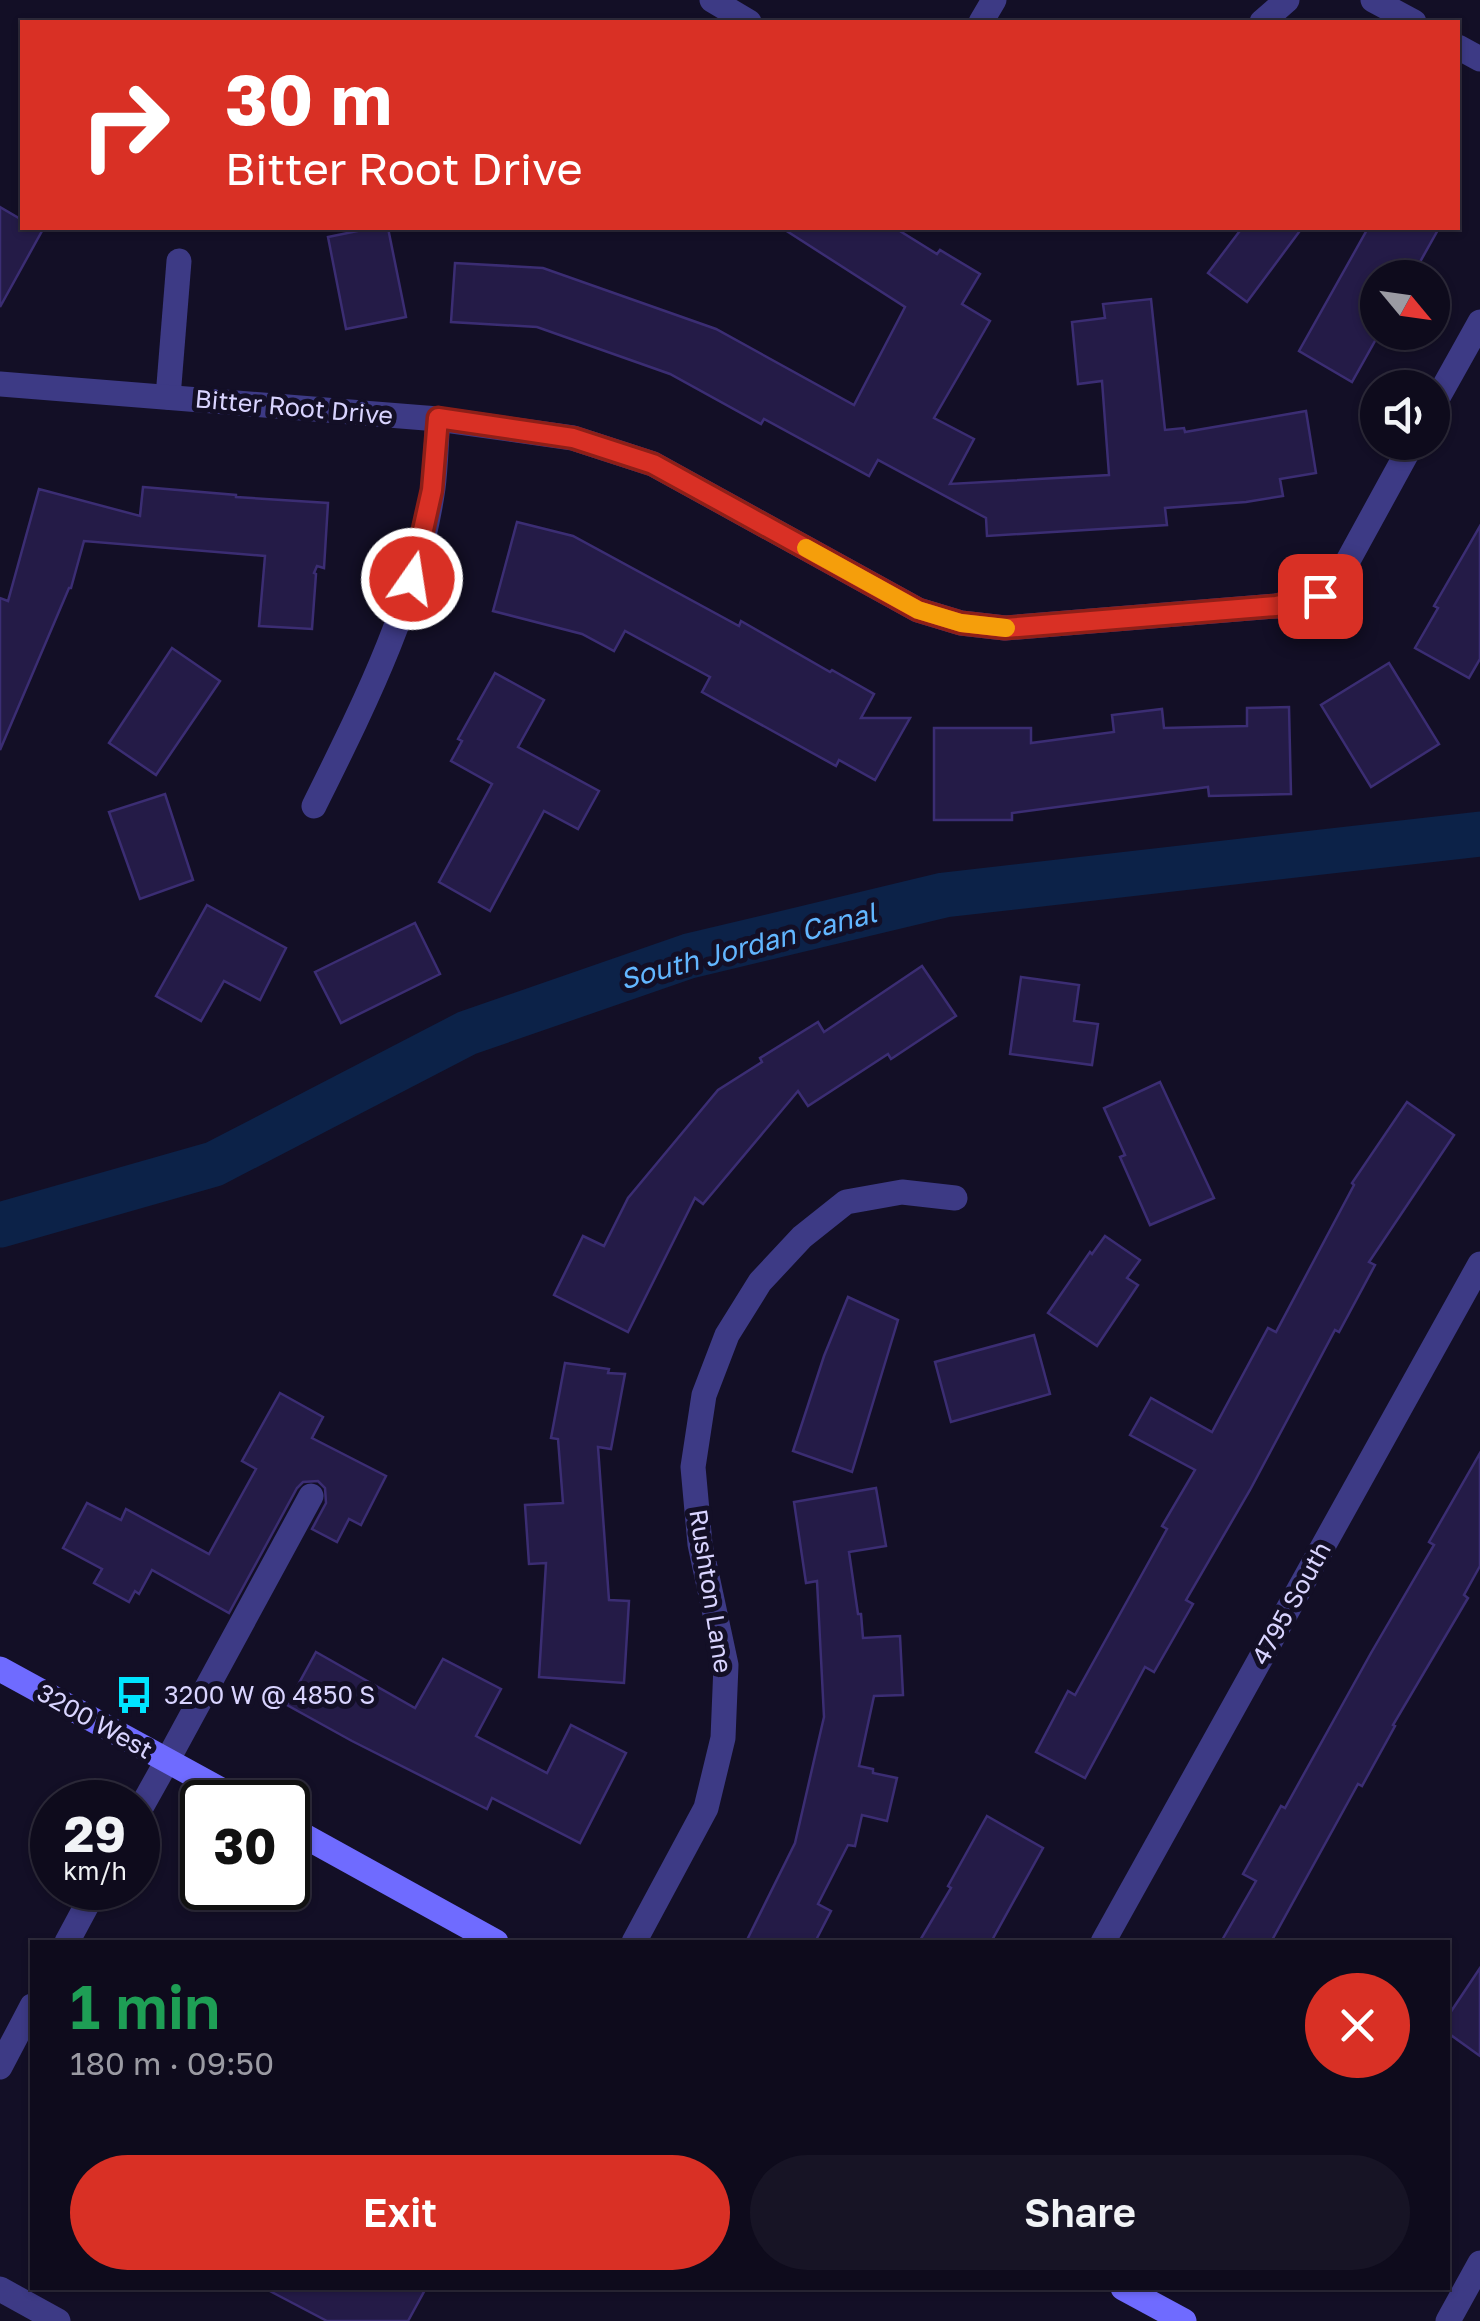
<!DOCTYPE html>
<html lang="en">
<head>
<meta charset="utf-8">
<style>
  :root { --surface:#0e0b1c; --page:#171425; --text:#f1f3f6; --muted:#9b9ba3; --line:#2e2b3b; --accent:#d93025 }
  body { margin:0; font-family:"Golos Text",sans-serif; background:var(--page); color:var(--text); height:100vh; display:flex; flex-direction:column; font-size:38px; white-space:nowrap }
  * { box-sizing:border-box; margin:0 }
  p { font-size:32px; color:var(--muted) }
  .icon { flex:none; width:55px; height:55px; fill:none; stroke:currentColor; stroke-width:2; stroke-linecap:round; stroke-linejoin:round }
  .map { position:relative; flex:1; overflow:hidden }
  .drawer { position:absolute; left:30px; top:1940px; width:1420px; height:350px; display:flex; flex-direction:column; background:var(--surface); border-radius:0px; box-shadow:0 2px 8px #0004,0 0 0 2px var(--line) }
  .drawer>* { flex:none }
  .guide { position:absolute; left:20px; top:20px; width:1440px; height:210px; border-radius:0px; box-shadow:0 2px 8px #0004,0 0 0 2px var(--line); background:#d93025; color:#fff; overflow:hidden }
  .needle { width:65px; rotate:119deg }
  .fabs { position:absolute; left:1360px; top:260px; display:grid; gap:20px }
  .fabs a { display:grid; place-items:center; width:90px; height:90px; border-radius:50%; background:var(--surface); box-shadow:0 2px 8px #0004,0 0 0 2px var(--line); font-size:50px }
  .speed { position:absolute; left:30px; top:1780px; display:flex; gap:20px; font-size:50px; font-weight:700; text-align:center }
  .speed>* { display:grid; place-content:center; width:130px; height:130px; border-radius:50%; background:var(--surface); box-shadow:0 2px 8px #0004,0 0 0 2px var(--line); line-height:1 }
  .speed small { font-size:25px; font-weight:400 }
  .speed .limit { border:5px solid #111; border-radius:15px; background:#fff; color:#111 }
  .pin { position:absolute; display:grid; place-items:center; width:85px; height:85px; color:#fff; margin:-42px; border-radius:20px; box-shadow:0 5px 15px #0006 }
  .me { position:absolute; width:110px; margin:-55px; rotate:13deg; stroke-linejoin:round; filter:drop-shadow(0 0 8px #0008) }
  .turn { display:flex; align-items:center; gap:35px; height:210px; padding:0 40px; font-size:45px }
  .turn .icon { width:130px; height:130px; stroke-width:2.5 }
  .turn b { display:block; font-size:70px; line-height:85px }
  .round { display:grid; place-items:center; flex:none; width:105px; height:105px; border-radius:52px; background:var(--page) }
  .head { display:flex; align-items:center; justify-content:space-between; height:170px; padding:0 40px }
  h1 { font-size:60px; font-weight:600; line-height:75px; color:#1e9e55 }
  .cta { display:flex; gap:20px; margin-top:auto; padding:20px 40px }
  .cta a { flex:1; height:115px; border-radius:60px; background:var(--accent); color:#fff; font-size:40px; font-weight:600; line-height:115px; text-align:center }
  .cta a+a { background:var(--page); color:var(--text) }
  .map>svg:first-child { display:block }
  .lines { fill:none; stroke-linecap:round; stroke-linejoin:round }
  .canal { stroke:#0c2248; stroke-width:45 }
  .building { fill:#241b47; stroke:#3b2d73; stroke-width:2.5 }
  .lane { stroke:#3d3a85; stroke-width:25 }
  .street { stroke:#3d3a85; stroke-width:25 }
  .secondary { stroke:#6f6bff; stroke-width:25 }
  .route-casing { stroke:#8d1f18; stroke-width:25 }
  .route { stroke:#d93025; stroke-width:18 }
  .slow { stroke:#f59e0b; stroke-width:18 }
  .labels { text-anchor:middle; stroke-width:10; stroke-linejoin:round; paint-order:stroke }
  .street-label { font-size:25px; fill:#d9d4ff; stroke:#130f26 }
  .poi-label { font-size:25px; fill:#d9d4ff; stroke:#130f26; text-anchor:start }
  .water-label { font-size:28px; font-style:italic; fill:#62b6ff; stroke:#130f26 }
</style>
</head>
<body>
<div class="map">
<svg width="1480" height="2321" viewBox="0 0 1480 2321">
  <rect width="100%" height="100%" fill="#130f26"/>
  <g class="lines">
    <!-- canal -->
    <polyline class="canal" points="0,1225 214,1164 467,1033 689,956 944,895 1480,834"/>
  </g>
  <!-- building -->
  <g class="building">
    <polygon points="0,207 22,220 22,228 37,228 42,231 0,307"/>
    <polygon points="372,228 388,228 406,317 346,329 328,237"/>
    <polygon points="782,228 895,228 937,254 940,250 980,274 962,304 990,321 934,418 974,439 950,484 1109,475 1102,381 1078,384 1072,322 1105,318 1103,304 1151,299 1165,430 1184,428 1185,432 1306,411 1316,473 1280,479 1283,496 1246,502 1165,508 1167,525 987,536 986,518 878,460 869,476 764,419 761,424 670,374 537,327 451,322 455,263 543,268 716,329 854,405 905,307"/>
    <polygon points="1242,228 1302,228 1247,302 1208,273"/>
    <polygon points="1368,228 1439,228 1411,278 1378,278 1378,332 1380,332 1352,382 1299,351"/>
    <polygon points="143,487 236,495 236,497 328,503 324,568 317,566 314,573 316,574 312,629 259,626 265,556 84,541 71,588 69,588 0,750 0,598 8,601 39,489 140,516"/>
    <polygon points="517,522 573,536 739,626 741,621 830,672 832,670 874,694 861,718 910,718 875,780 839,760 836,766 702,692 710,677 625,631 614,651 582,634 493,611"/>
    <polygon points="1480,526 1480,659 1469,678 1415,648 1438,608 1434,606"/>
    <polygon points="172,648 220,681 156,775 109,743"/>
    <polygon points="1389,663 1439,744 1371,787 1321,705"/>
    <polygon points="495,673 544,700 518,747 599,791 578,829 544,811 490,911 439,882 492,784 451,761 462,741 458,739"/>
    <polygon points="1289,707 1291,794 1209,796 1208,787 1012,813 1012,820 934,820 934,728 1031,728 1031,743 1114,732 1112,715 1162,709 1164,728 1247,726 1247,708"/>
    <polygon points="165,794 193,880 140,899 109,812"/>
    <polygon points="207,905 286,948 260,1000 224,981 201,1021 156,996"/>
    <polygon points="415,923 440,974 341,1023 315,972"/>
    <polygon points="922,966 956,1016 891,1059 888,1054 808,1106 798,1091 703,1204 695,1198 628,1332 554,1295 583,1236 604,1246 628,1198 718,1090 762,1062 760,1058 818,1022 824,1032"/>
    <polygon points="1021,977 1079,985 1074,1021 1098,1024 1092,1065 1010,1054"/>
    <polygon points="1160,1082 1214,1198 1150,1225 1120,1157 1125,1155 1104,1108"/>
    <polygon points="1407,1102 1454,1135 1369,1262 1375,1265 1339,1332 1335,1330 1250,1490 1186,1600 1193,1604 1154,1672 1145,1667 1085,1778 1036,1752 1068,1691 1075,1695 1167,1529 1162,1526 1195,1470 1130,1435 1151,1398 1212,1432 1268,1328 1276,1332 1354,1185 1352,1183"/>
    <polygon points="1105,1236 1140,1260 1127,1278 1138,1285 1097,1346 1048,1313 1090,1252 1092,1254"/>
    <polygon points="848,1297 898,1320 852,1472 793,1451 824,1356"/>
    <polygon points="1034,1335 1050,1394 951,1422 935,1362"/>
    <polygon points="565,1363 609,1369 608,1373 625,1374 611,1449 598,1447 609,1600 629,1601 624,1683 539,1677 546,1563 529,1564 525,1505 563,1503 558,1439 551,1438"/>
    <polygon points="280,1393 323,1417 312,1438 386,1476 361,1525 349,1519 337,1542 312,1529 326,1503 325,1488 318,1481 303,1482 297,1488 229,1613 152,1570 139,1594 135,1591 129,1602 94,1583 102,1569 63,1548 87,1503 121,1520 126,1509 209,1554 256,1469 242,1461"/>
    <polygon points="1480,1453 1480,1566 1464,1595 1468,1598 1393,1725 1395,1726 1362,1786 1358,1784 1271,1942 1221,1942 1256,1881 1243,1874 1281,1806 1285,1808 1371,1653 1434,1545 1429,1542"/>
    <polygon points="876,1488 886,1546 849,1552 858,1614 861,1614 863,1638 900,1636 903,1695 874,1696 859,1766 873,1769 873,1773 897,1778 887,1821 862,1815 855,1846 848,1845 818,1904 831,1911 815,1942 746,1942 795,1843 824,1717 817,1581 806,1583 794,1502"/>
    <polygon points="316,1652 415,1708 443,1659 501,1689 476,1736 547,1773 571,1725 626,1753 580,1843 492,1798 487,1809 352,1741 287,1705"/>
    <polygon points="987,1816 1043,1848 991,1942 919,1942 951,1888 948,1886"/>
    <polygon points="1480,1968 1480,2056 1448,2033 1448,2016"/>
    <polygon points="264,2288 426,2288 408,2321 327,2321"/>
  </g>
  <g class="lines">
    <!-- lane -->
    <g class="lane">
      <polyline points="168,397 179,261"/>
      <polyline points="167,1761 311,1496"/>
    </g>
    <!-- street -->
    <g class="street">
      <polyline points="712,0 749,22"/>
      <polyline points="1373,0 1414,22"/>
      <polyline points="981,22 994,0"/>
      <polyline points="1262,22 1287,0"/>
      <polyline points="1458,47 1480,59"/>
      <polyline points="0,384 438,419 573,438 653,464 918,610 961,623 1005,628 1276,606 1320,596 1344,568 1413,442"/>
      <polyline points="1432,408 1480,322"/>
      <path d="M314,806C364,705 417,601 433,488C436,465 436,442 438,419"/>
      <polyline points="138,1813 167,1761"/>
      <polyline points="67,1942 96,1888"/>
      <polyline points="634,1942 706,1808 723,1738 726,1665 700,1544 693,1467 704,1395 727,1335 760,1282 802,1237 846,1202 902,1192 955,1198"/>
      <polyline points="1103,1942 1480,1264"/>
      <polyline points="0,2067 32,2006"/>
      <polyline points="0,2289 58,2321"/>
      <polyline points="1448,2321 1480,2263"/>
    </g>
    <!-- secondary -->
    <g class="secondary">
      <polyline points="0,1669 243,1802"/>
      <polyline points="288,1827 496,1942"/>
      <polyline points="1123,2288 1184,2321"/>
    </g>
  </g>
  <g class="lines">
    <!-- route casing -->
    <g class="route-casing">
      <polyline id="route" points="412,579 432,490 438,418 573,438 653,464 918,610 961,623 1005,628 1276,606 1320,596"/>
    </g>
    <!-- route -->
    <use href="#route" class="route"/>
    <!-- slow -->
    <polyline class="slow" points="806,548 918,610 961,623 1006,628"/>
  </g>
  <!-- icons -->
  <defs>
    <g id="bus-bare" transform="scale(3)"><path d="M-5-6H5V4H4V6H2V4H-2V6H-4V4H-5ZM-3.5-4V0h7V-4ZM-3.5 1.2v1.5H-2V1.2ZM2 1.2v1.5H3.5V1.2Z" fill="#00e5ff" stroke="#130f26" stroke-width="2.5" paint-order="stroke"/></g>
  </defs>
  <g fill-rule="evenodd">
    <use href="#bus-bare" x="134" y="1695"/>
  </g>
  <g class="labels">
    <!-- street labels -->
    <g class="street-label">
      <text transform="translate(294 407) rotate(5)" y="9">Bitter Root Drive</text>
      <text transform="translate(711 1591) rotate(81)" y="9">Rushton Lane</text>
      <text transform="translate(1291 1603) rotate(-61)" y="9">4795 South</text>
      <text transform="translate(95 1721) rotate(29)" y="9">3200 West</text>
    </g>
    <!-- poi labels -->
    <g class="poi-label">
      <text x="164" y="1704">3200 W @ 4850 S</text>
    </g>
    <!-- water labels -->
    <g class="water-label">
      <text transform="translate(748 946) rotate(-15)" y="10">South Jordan Canal</text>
    </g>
  </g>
</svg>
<div class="fabs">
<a><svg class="needle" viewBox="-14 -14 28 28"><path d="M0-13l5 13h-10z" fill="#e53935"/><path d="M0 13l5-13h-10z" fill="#9b9ba3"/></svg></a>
<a><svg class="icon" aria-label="sound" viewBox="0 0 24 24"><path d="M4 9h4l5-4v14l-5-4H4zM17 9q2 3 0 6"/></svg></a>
</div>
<div class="speed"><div>29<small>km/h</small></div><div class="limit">30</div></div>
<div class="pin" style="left:1320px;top:596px;background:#d93025"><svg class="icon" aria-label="arrive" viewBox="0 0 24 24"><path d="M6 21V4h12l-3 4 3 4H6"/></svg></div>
<svg class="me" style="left:412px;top:579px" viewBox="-20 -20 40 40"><circle r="17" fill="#d93025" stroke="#fff" stroke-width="3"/><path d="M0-11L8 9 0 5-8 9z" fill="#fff"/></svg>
<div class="guide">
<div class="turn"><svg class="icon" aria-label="right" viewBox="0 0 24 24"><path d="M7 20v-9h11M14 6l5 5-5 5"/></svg><div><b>30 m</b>Bitter Root Drive</div></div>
</div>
<section class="drawer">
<div class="head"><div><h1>1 min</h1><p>180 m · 09:50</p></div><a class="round" style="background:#d93025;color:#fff"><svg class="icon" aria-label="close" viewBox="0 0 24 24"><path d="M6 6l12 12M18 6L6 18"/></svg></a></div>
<div class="cta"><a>Exit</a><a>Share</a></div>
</section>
</div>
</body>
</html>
